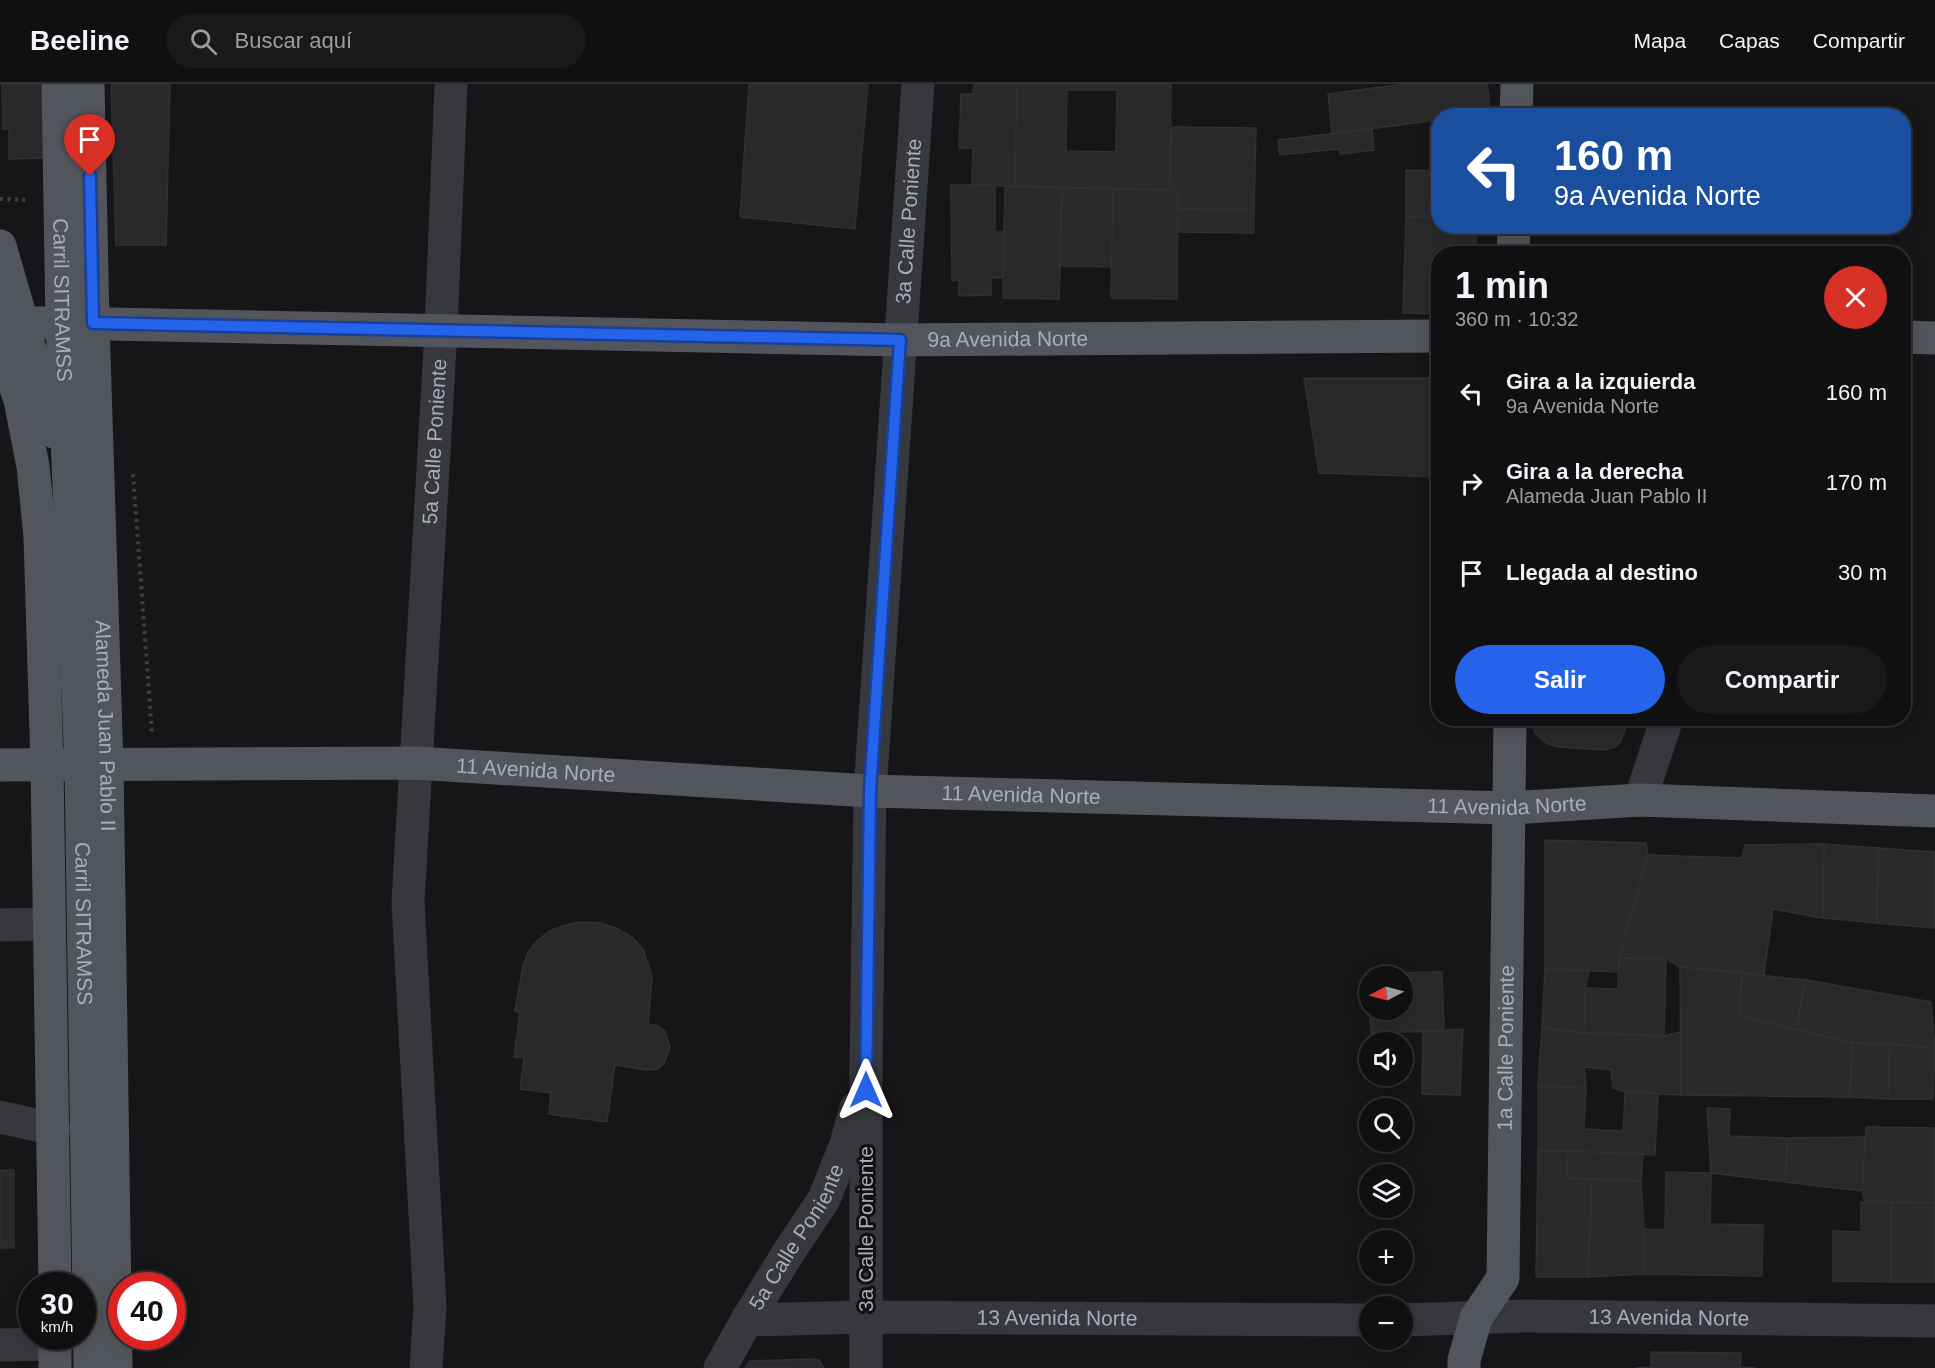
<!DOCTYPE html>
<html lang="es">
<head>
<meta charset="utf-8">
<style>
  :root { --surface:#101012; --page:#19191b; --text:#f1f3f6; --muted:#9c9d9f; --line:#303032; --accent:#2563eb }
  body { margin:0; font-family:Arial,sans-serif; background:var(--page); color:var(--text); height:100vh; display:flex; flex-direction:column; font-size:22px; white-space:nowrap }
  * { box-sizing:border-box; margin:0 }
  p { font-size:20px; color:var(--muted) }
  .icon { flex:none; width:33px; height:33px; fill:none; stroke:currentColor; stroke-width:2; stroke-linecap:round; stroke-linejoin:round }
  .map { position:relative; flex:1; overflow:hidden }
  .details { position:absolute; left:1431px; top:162px; width:480px; height:480px; display:flex; flex-direction:column; background:var(--surface); border-radius:24px; box-shadow:0 3px 15px #0003,0 0 0 2px var(--line) }
  .details>* { flex:none }
  .top-card { position:absolute; left:1431px; top:24px; width:480px; height:126px; border-radius:24px; box-shadow:0 3px 15px #0003,0 0 0 2px var(--line); background:#1a4fa0; color:#fff; overflow:hidden }
  .needle { width:39px; rotate:264deg }
  .buttons { position:absolute; left:1359px; top:882px; display:grid; gap:12px }
  .buttons a { display:grid; place-items:center; width:54px; height:54px; border-radius:50%; background:var(--surface); box-shadow:0 3px 15px #0003,0 0 0 2px var(--line); font-size:30px }
  .speed { position:absolute; left:18px; top:1188px; display:flex; gap:12px; font-size:30px; font-weight:700; text-align:center }
  .speed>* { display:grid; place-content:center; width:78px; height:78px; border-radius:50%; background:var(--surface); box-shadow:0 3px 15px #0003,0 0 0 2px var(--line); line-height:1 }
  .speed small { font-size:15px; font-weight:400 }
  .speed .limit { border:9px solid #d22; background:#fff; color:#111 }
  .pin { position:absolute; display:grid; place-items:center; width:51px; height:51px; color:#fff; margin:-62px -26px; border-radius:50% 50% 50% 0; rotate:-45deg; box-shadow:0 0 6px #0007 }
  .pin .icon { rotate:45deg }
  .me { position:absolute; width:66px; margin:-33px; rotate:0deg; stroke-linejoin:round; filter:drop-shadow(0 0 4px #0008) }
  .turn { display:flex; align-items:center; gap:21px; height:126px; padding:0 24px; font-size:27px }
  .turn .icon { width:78px; height:78px; stroke-width:2.5 }
  .turn b { display:block; font-size:42px; line-height:51px }
  .round { display:grid; place-items:center; flex:none; width:63px; height:63px; border-radius:32px; background:var(--page) }
  .headline { display:flex; align-items:center; justify-content:space-between; height:102px; padding:0 24px }
  h1 { font-size:36px; font-weight:700; line-height:45px }
  .button { display:flex; gap:12px; margin-top:auto; padding:12px 24px }
  .button a { flex:1; height:69px; border-radius:36px; background:var(--accent); color:#fff; font-size:24px; font-weight:700; line-height:69px; text-align:center }
  .button a+a { background:var(--page); color:var(--text) }
  ul { padding:0; list-style:none }
  li { display:flex; align-items:center; gap:18px; height:90px; padding:0 24px }
  li div { flex:1 }
  li b { display:block; font-size:22px }
  li em { font-style:normal }
  header { display:flex; align-items:center; gap:36px; box-sizing:border-box; height:84px; padding:0 30px; background:var(--surface); border-bottom:2px solid var(--line) }
  header strong { font-size:28px }
  nav { display:flex; gap:33px; margin-inline-start:auto; font-size:21px }
  .search { width:420px; height:54px; background:var(--page); display:flex; align-items:center; gap:15px; box-sizing:border-box; padding:0 21px; border-radius:33px; color:var(--muted); font-size:22px }
  .map>svg:first-child { display:block }
  .building { fill:#29292c; stroke:#303034; stroke-width:1.5; fill-rule:evenodd }
  .lines { fill:none; stroke-linecap:round; stroke-linejoin:round }
  .path { stroke:#3d3f44; stroke-width:4; stroke-dasharray:3 4.5; stroke-linecap:butt }
  .minor { stroke:#37383d; stroke-width:33 }
  .major { stroke:#53555c; stroke-width:33 }
  .route-casing { stroke:#184099; stroke-width:15 }
  .route { stroke:#2563eb; stroke-width:10 }
  .labels { text-anchor:middle; stroke-width:6; stroke-linejoin:round; paint-order:stroke }
  .street-label { font-size:21px; fill:#a8adb8; stroke:#111113 }
</style>
</head>
<body>
<header>
<strong>Beeline</strong>
<div class="search"><svg class="icon" aria-label="search" viewBox="0 0 24 24"><circle cx="10" cy="10" r="6"/><path d="M15 15l6 6"/></svg>Buscar aquí</div>
<nav><a>Mapa</a><a>Capas</a><a>Compartir</a></nav>
</header>
<div class="map">
<svg width="1935" height="1284" viewBox="0 0 1935 1284">
  <rect width="100%" height="100%" fill="#161618"/>
  <!-- building -->
  <g class="building">
    <polygon points="2,0 43,0 44,74 9,75 9,45 3,45"/>
    <polygon points="111,0 170,0 166,161 116,161"/>
    <polygon points="749,0 868,0 855,145 740,133"/>
    <polygon points="974,0 1017,0 1015,102 972,101 973,64 959,64 961,10 973,10"/>
    <path d="M1017,0H1171L1170,106L1015,102ZM1067,6H1117L1116,68L1066,67Z"/>
    <polygon points="1405,0 1487,0 1491,30 1438,32 1438,36 1332,50 1328,10"/>
    <polygon points="1171,43 1256,44 1254,126 1178,125 1178,106 1170,106"/>
    <polygon points="1372,45 1374,66 1340,70 1339,65 1280,71 1278,56"/>
    <polygon points="1406,86 1438,87 1438,133 1406,132"/>
    <polygon points="951,101 995,101 995,148 1004,148 1003,194 991,194 991,211 959,212 959,196 952,197"/>
    <polygon points="1005,102 1062,104 1059,215 1003,214"/>
    <polygon points="1062,104 1113,105 1112,183 1060,182"/>
    <polygon points="1113,105 1178,106 1177,215 1111,214"/>
    <polygon points="1178,125 1254,126 1254,149 1178,148"/>
    <polygon points="1406,132 1438,133 1438,142 1477,142 1476,170 1438,170 1438,230 1403,229"/>
    <polygon points="1304,294 1438,294 1438,393 1319,389"/>
    <polygon points="1532,634 1629,634 1621,657 1615,663 1604,666 1559,663 1548,660 1541,655 1535,649"/>
    <polygon points="1545,756 1646,759 1648,771 1619,874 1619,888 1545,885"/>
    <polygon points="1824,760 1878,764 1877,839 1823,834"/>
    <polygon points="1824,760 1823,834 1773,825 1764,891 1680,883 1666,875 1619,874 1648,771 1742,774 1745,761"/>
    <polygon points="1878,764 1935,768 1935,844 1877,839"/>
    <polygon points="580,838 601,839 618,845 632,853 643,865 652,892 648,940 658,942 665,947 670,964 664,979 658,985 647,986 615,981 607,1038 549,1030 551,1009 520,1005 524,974 514,973 520,929 515,927 523,882 529,867 537,857 548,848 562,842"/>
    <polygon points="1619,874 1666,875 1664,952 1584,949 1585,904 1618,905"/>
    <polygon points="1680,883 1742,889 1739,932 1852,959 1850,1013 1681,1011"/>
    <polygon points="1545,885 1589,887 1585,904 1584,949 1542,944"/>
    <polygon points="1442,888 1444,947 1371,949 1370,933 1384,926 1402,926 1402,892 1386,892 1386,889"/>
    <polygon points="1742,889 1806,896 1796,945 1739,932"/>
    <polygon points="1806,896 1931,918 1935,964 1852,959 1796,945"/>
    <polygon points="1542,944 1584,949 1664,952 1680,948 1681,1011 1625,1008 1613,1004 1611,986 1584,983 1586,1004 1538,1002"/>
    <polygon points="1463,945 1460,1011 1422,1010 1423,948"/>
    <polygon points="1852,959 1890,960 1888,1015 1850,1013"/>
    <polygon points="1890,960 1935,964 1933,1015 1888,1015"/>
    <polygon points="1538,1002 1586,1004 1584,1045 1623,1047 1625,1008 1658,1009 1655,1071 1538,1067"/>
    <polygon points="1707,1024 1730,1025 1729,1052 1787,1054 1786,1098 1711,1089"/>
    <polygon points="1866,1043 1935,1044 1935,1119 1865,1118 1862,1107"/>
    <polygon points="1865,1053 1862,1107 1786,1098 1787,1054"/>
    <polygon points="1538,1067 1568,1067 1567,1094 1592,1095 1588,1193 1536,1193"/>
    <polygon points="1568,1067 1643,1070 1641,1097 1567,1094"/>
    <rect x="0" y="1086" width="14" height="78"/>
    <polygon points="1666,1088 1711,1089 1710,1140 1763,1141 1762,1192 1644,1190 1644,1145 1665,1146"/>
    <polygon points="1592,1095 1641,1097 1644,1145 1644,1190 1588,1193"/>
    <polygon points="1861,1118 1891,1118 1891,1198 1833,1197 1833,1147 1861,1148"/>
    <polygon points="1891,1118 1935,1119 1935,1198 1891,1198"/>
    <polygon points="1651,1268 1741,1269 1740,1283 1755,1284 1635,1284 1651,1283"/>
    <polygon points="811,1275 819,1276 824,1284 745,1284 750,1277"/>
  </g>
  <g class="lines">
    <!-- path -->
    <g class="path">
      <polyline points="0,115 29,116"/>
      <polyline points="133,390 152,649"/>
    </g>
    <!-- minor -->
    <g class="minor">
      <polyline points="1640,716 1667,634"/>
      <polyline points="0,841 50,840"/>
      <polyline points="0,1033 54,1045"/>
      <path id="s1" d="M747,1236L866,1233L1370,1236"/>
      <path id="s2" d="M1402,1236L1524,1232L1935,1237"/>
      <polyline points="0,1261 55,1260"/>
      <path id="s3" d="M426,1284L430,1223L408,818L441,246L451,0"/>
      <path id="s4" d="M720,1284L747,1236L790,1166L824,1115L846,1060L856,1024"/>
      <path id="s5" d="M866,1284V983L870,707L918,0"/>
    </g>
    <!-- major -->
    <g class="major">
      <path id="s6" d="M58,0L62,239L81,681L90,1284"/>
      <path id="s7" d="M88,0L93,239L107,681L116,1284"/>
      <polyline points="1516,32 1517,0"/>
      <polyline points="0,162 54,348"/>
      <polyline points="1513,170 1514,142"/>
      <path id="s8" d="M0,239H62L900,256L1438,252"/>
      <polyline points="1904,253 1935,254"/>
      <polyline points="0,258 20,316 33,382 40,453 47,681 55,1202"/>
      <path id="s9" d="M0,681L415,679L870,707L1510,724L1640,716L1935,727"/>
      <polyline points="55,1252 55,1284"/>
      <path id="s10" d="M1464,1284V1276L1476,1234L1503,1194L1510,634"/>
    </g>
  </g>
  <g class="lines">
    <!-- route casing -->
    <g class="route-casing">
      <polyline id="route" points="90,92 93,239 900,256 870,707 866,1006"/>
    </g>
    <!-- route -->
    <use href="#route" class="route"/>
  </g>
  <g class="labels">
    <!-- street labels -->
    <g class="street-label">
      <text dy="7" stroke="none"><textPath href="#s5" startOffset="1148">3a Calle Poniente</textPath></text>
      <text dy="7" stroke="none"><textPath href="#s6" startOffset="216">Carril SITRAMSS</textPath></text>
      <text dy="7" stroke="none"><textPath href="#s8" startOffset="1008">9a Avenida Norte</textPath></text>
      <text dy="7" stroke="none"><textPath href="#s3" startOffset="928">5a Calle Poniente</textPath></text>
      <text dy="7" stroke="none"><textPath href="#s7" startOffset="642">Alameda Juan Pablo II</textPath></text>
      <text dy="7" stroke="none"><textPath href="#s9" startOffset="536">11 Avenida Norte</textPath></text>
      <text dy="7" stroke="none"><textPath href="#s9" startOffset="1022">11 Avenida Norte</textPath></text>
      <text dy="7" stroke="none"><textPath href="#s9" startOffset="1508">11 Avenida Norte</textPath></text>
      <text dy="7" stroke="none"><textPath href="#s6" startOffset="840">Carril SITRAMSS</textPath></text>
      <text dy="7" stroke="none"><textPath href="#s10" startOffset="330">1a Calle Poniente</textPath></text>
      <text transform="translate(866 1145) rotate(-90)" y="7">3a Calle Poniente</text>
      <text dy="7" stroke="none"><textPath href="#s4" startOffset="152">5a Calle Poniente</textPath></text>
      <text dy="7" stroke="none"><textPath href="#s1" startOffset="310">13 Avenida Norte</textPath></text>
      <text dy="7" stroke="none"><textPath href="#s2" startOffset="267">13 Avenida Norte</textPath></text>
    </g>
  </g>
</svg>
<div class="buttons">
<a><svg class="needle" viewBox="-14 -14 28 28"><path d="M0-13l5 13h-10z" fill="#e53935"/><path d="M0 13l5-13h-10z" fill="#9c9d9f"/></svg></a>
<a><svg class="icon" aria-label="sound" viewBox="0 0 24 24"><path d="M4 9h4l5-4v14l-5-4H4zM17 9q2 3 0 6"/></svg></a>
<a><svg class="icon" aria-label="search" viewBox="0 0 24 24"><circle cx="10" cy="10" r="6"/><path d="M15 15l6 6"/></svg></a>
<a><svg class="icon" aria-label="layers" viewBox="0 0 24 24"><path d="M12 4l9 5-9 5-9-5zM3 14l9 5 9-5"/></svg></a>
<a>+</a>
<a>−</a>
</div>
<div class="speed"><div>30<small>km/h</small></div><div class="limit">40</div></div>
<div class="pin" style="left:90px;top:92px;background:#d93025"><svg class="icon" aria-label="arrive" viewBox="0 0 24 24"><path d="M6 21V4h12l-3 4 3 4H6"/></svg></div>
<svg class="me" style="left:866px;top:1006px" viewBox="-20 -20 40 40"><path d="M0-17L14 15 0 8-14 15z" fill="#2563eb" stroke="#fff" stroke-width="4"/></svg>
<div class="top-card">
<div class="turn"><svg class="icon" aria-label="left" viewBox="0 0 24 24"><path d="M17 20v-9H6M10 6l-5 5 5 5"/></svg><div><b>160 m</b>9a Avenida Norte</div></div>
</div>
<section class="details">
<div class="headline"><div><h1>1 min</h1><p>360 m · 10:32</p></div><a class="round" style="background:#d93025;color:#fff"><svg class="icon" aria-label="close" viewBox="0 0 24 24"><path d="M6 6l12 12M18 6L6 18"/></svg></a></div>
<ul>
<li><svg class="icon" aria-label="left" viewBox="0 0 24 24"><path d="M17 20v-9H6M10 6l-5 5 5 5"/></svg><div><b>Gira a la izquierda</b><p>9a Avenida Norte</p></div><em>160 m</em></li>
<li><svg class="icon" aria-label="right" viewBox="0 0 24 24"><path d="M7 20v-9h11M14 6l5 5-5 5"/></svg><div><b>Gira a la derecha</b><p>Alameda Juan Pablo II</p></div><em>170 m</em></li>
<li><svg class="icon" aria-label="arrive" viewBox="0 0 24 24"><path d="M6 21V4h12l-3 4 3 4H6"/></svg><div><b>Llegada al destino</b></div><em>30 m</em></li>
</ul>
<div class="button"><a>Salir</a><a>Compartir</a></div>
</section>
</div>
</body>
</html>
